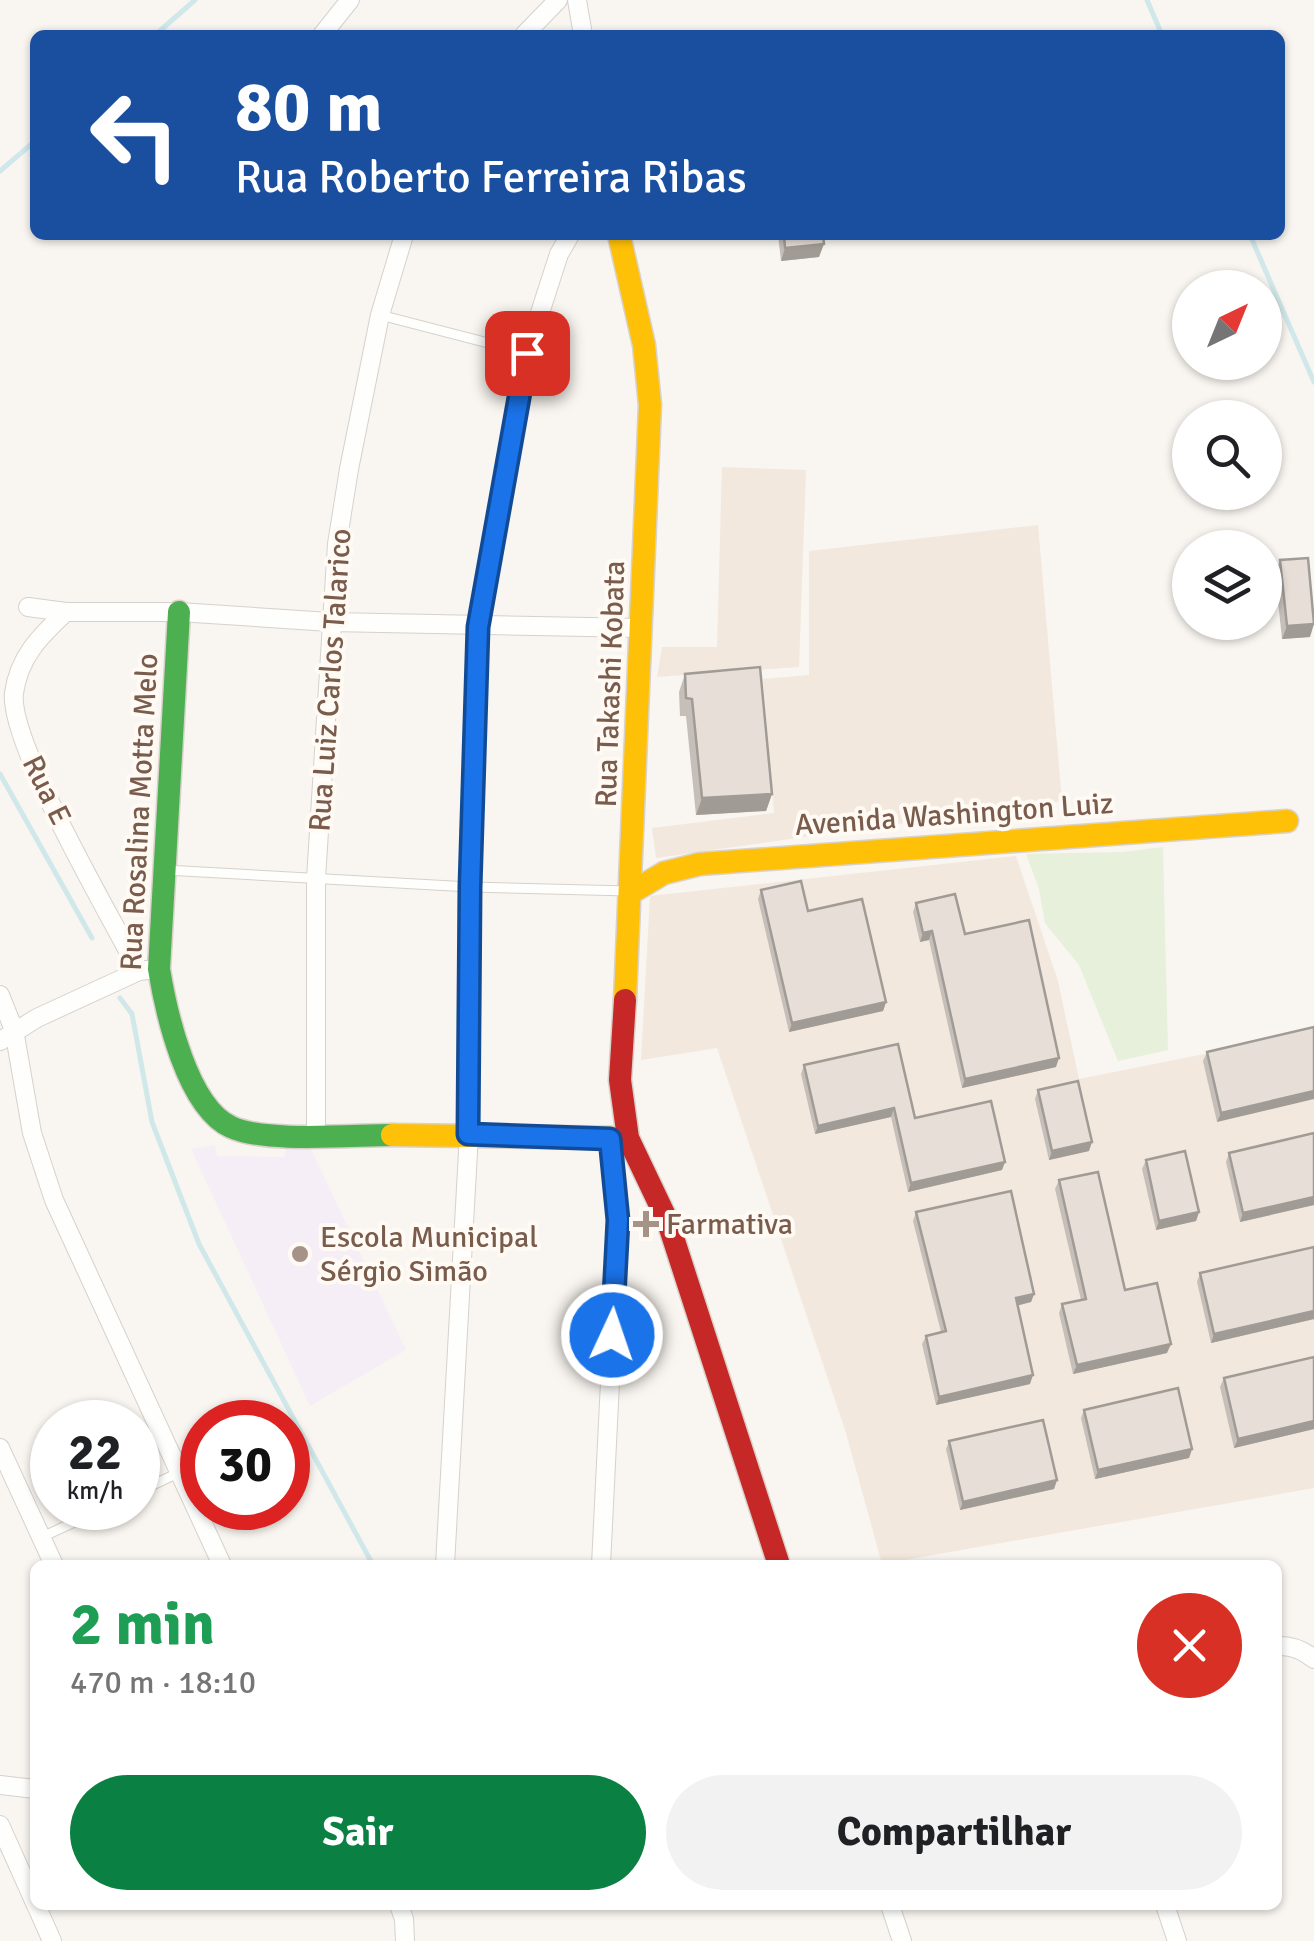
<!DOCTYPE html>
<html lang="pt">
<head>
<meta charset="utf-8">
<style>
  :root { --surface:#fff; --page:#f2f2f2; --text:#202124; --muted:#757577; --accent:#0b8043 }
  body { margin:0; font-family:Signika,sans-serif; background:var(--page); color:var(--text); height:100vh; display:flex; flex-direction:column; font-size:38px; white-space:nowrap }
  * { box-sizing:border-box; margin:0 }
  p { font-size:32px; color:var(--muted) }
  .icon { flex:none; width:55px; height:55px; fill:none; stroke:currentColor; stroke-width:2; stroke-linecap:round; stroke-linejoin:round }
  .map { position:relative; flex:1; overflow:hidden }
  .panel { position:absolute; left:30px; top:1560px; width:1252px; height:350px; display:flex; flex-direction:column; background:var(--surface); border-radius:15px; box-shadow:0 2px 8px #0004 }
  .panel>* { flex:none }
  .top-card { position:absolute; left:30px; top:30px; width:1255px; height:210px; border-radius:15px; box-shadow:0 2px 8px #0004; background:#1a4fa0; color:#fff; overflow:hidden }
  .needle { width:65px; rotate:43deg }
  .fabs { position:absolute; left:1172px; top:270px; display:grid; gap:20px }
  .fabs a { display:grid; place-items:center; width:110px; height:110px; border-radius:50%; background:var(--surface); box-shadow:0 2px 8px #0004; font-size:50px }
  .speed { position:absolute; left:30px; top:1400px; display:flex; gap:20px; font-size:50px; font-weight:700; text-align:center }
  .speed>* { display:grid; place-content:center; width:130px; height:130px; border-radius:50%; background:var(--surface); box-shadow:0 2px 8px #0004; line-height:1 }
  .speed small { font-size:25px; font-weight:400 }
  .speed .limit { border:15px solid #d22; background:#fff; color:#111 }
  .pin { position:absolute; display:grid; place-items:center; width:85px; height:85px; color:#fff; margin:-42px; border-radius:20px; box-shadow:0 5px 15px #0006 }
  .me { position:absolute; width:110px; margin:-55px; rotate:3deg; stroke-linejoin:round; filter:drop-shadow(0 0 8px #0008) }
  .turn { display:flex; align-items:center; gap:35px; height:210px; padding:0 40px; font-size:45px }
  .turn .icon { width:130px; height:130px; stroke-width:2.5 }
  .turn b { display:block; font-size:70px; line-height:85px }
  .round { display:grid; place-items:center; flex:none; width:105px; height:105px; border-radius:52px; background:var(--page) }
  .headline { display:flex; align-items:center; justify-content:space-between; height:170px; padding:0 40px }
  h1 { font-size:60px; font-weight:700; line-height:75px; color:#1e9e55 }
  .action { display:flex; gap:20px; margin-top:auto; padding:20px 40px }
  .action a { flex:1; height:115px; border-radius:60px; background:var(--accent); color:#fff; font-size:40px; font-weight:700; line-height:115px; text-align:center }
  .action a+a { background:var(--page); color:var(--text) }
  .map>svg:first-child { display:block }
  .residential { fill:#f2e8de }
  .education { fill:#f6eef6 }
  .green { fill:#e7f0db }
  .lines { fill:none; stroke-linecap:round; stroke-linejoin:round }
  .stream { stroke:#d0e8ea; stroke-width:5 }
  .lane-casing { stroke:#d7d1cb; stroke-width:11 }
  .street-casing { stroke:#d7d1cb; stroke-width:20 }
  .fast-casing { stroke:#d9d2cb; stroke-width:25 }
  .slow-casing { stroke:#d9d2cb; stroke-width:25 }
  .jam-casing { stroke:#d9d2cb; stroke-width:25 }
  .lane { stroke:#fefefd; stroke-width:9 }
  .street { stroke:#fefefd; stroke-width:18 }
  .fast { stroke:#4caf50; stroke-width:22 }
  .slow { stroke:#ffc107; stroke-width:22 }
  .jam { stroke:#c62828; stroke-width:22 }
  .wall { fill:#c6bfb9 }
  .shaded-wall { fill:#a19b96 }
  .building { fill:#e6ded7; stroke:#a19b96; stroke-width:2.5 }
  .route-casing { stroke:#114b97; stroke-width:25 }
  .route { stroke:#1a73e8; stroke-width:18 }
  .poi-dot { fill:#a69286; stroke:#fffaf3; stroke-width:4 }
  .labels { text-anchor:middle; stroke-width:8; stroke-linejoin:round; paint-order:stroke }
  .street-label { font-size:30px; fill:#7a5c4d; stroke:#fffaf3 }
  .poi-label { font-size:30px; fill:#7a5c4d; stroke:#fffaf3; text-anchor:start }
</style>
</head>
<body>
<div class="map">
<svg width="1314" height="1941" viewBox="0 0 1314 1941">
  <rect width="100%" height="100%" fill="#f9f5f0"/>
  <!-- residential -->
  <g class="residential">
    <polygon points="722,467 806,470 799,667 657,677 662,647 717,647"/>
    <polygon points="1038,525 1062,801 656,858 652,828 774,813 763,679 809,675 809,551"/>
    <polygon points="1016,856 1058,981 1079,1079 1314,1032 1314,1488 882,1564 846,1433 717,1048 641,1060 650,896"/>
  </g>
  <!-- education -->
  <polygon class="education" points="215,1145 217,1156 284,1157 286,1148 311,1149 406,1350 310,1406 191,1149"/>
  <!-- green -->
  <polygon class="green" points="1163,847 1168,1050 1118,1061 1079,965 1045,923 1039,889 1026,854 1123,852"/>
  <g class="lines">
    <!-- stream -->
    <g class="stream">
      <polyline points="1147,0 1162,35"/>
      <polyline points="155,35 195,0"/>
      <polyline points="0,171 35,141"/>
      <polyline points="1250,235 1314,382"/>
      <polyline points="0,774 92,938"/>
      <polyline points="120,998 132,1014 152,1122 199,1244 373,1565"/>
    </g>
    <!-- lane casing -->
    <g class="lane-casing">
      <g id="lane">
        <polyline points="380,315 527,353"/>
        <polyline points="165,870 470,887 629,891"/>
        <polyline points="138,1492 178,1473"/>
        <polyline points="42,1537 105,1508"/>
      </g>
    </g>
    <!-- street casing -->
    <g class="street-casing">
      <g id="street">
        <polyline points="577,0 583,35"/>
        <polyline points="322,35 350,0"/>
        <polyline points="524,35 558,0"/>
        <polyline points="28,607 66,612 179,612 330,622 642,628"/>
        <path d="M66,612C40,636 19,657 14,693C8,742 112,919 139,971"/>
        <polyline points="0,995 14,1030 32,1133 54,1200 222,1565"/>
        <polyline points="0,1041 37,1018 139,971 148,970"/>
        <polyline points="316,1132 316,879 337,544 349,469 380,315 404,235"/>
        <polyline points="0,1448 54,1565"/>
        <polyline points="445,1565 469,1134 470,887 478,627 527,353 559,254 570,235"/>
        <polyline points="601,1565 618,1220 610,1139"/>
        <path d="M1278,1646C1292,1645 1303,1650 1314,1659"/>
        <polyline points="0,1785 35,1789"/>
        <polyline points="0,1825 35,1903"/>
        <polyline points="36,1905 52,1941"/>
        <polyline points="399,1905 404,1919 405,1941"/>
        <polyline points="890,1905 902,1941"/>
        <polyline points="1165,1905 1177,1941"/>
      </g>
    </g>
    <!-- fast casing -->
    <g class="fast-casing">
      <path id="fast" d="M179,612L159,969C166,1012 187,1107 231,1127C265,1143 352,1135 392,1135"/>
    </g>
    <!-- slow casing -->
    <g class="slow-casing">
      <g id="slow">
        <polyline points="619,235 644,345 650,405 625,1000"/>
        <polyline points="632,892 664,873 700,864 1287,821"/>
        <polyline points="392,1135 628,1138"/>
      </g>
    </g>
    <!-- jam casing -->
    <g class="jam-casing">
      <polyline id="jam" points="625,1000 620,1080 628,1138 668,1222 779,1565"/>
    </g>
    <!-- lane -->
    <use href="#lane" class="lane"/>
    <!-- street -->
    <use href="#street" class="street"/>
    <!-- fast -->
    <use href="#fast" class="fast"/>
    <!-- slow -->
    <use href="#slow" class="slow"/>
    <!-- jam -->
    <use href="#jam" class="jam"/>
  </g>
  <!-- wall -->
  <g class="wall">
    <polygon points="778,235 823,235 819,257 781,261"/>
    <polygon points="1280,560 1310,637 1282,639 1275,573"/>
    <polygon points="685,674 772,794 766,811 696,815 686,716 680,716 679,692"/>
    <polygon points="761,890 808,911 886,1002 883,1011 789,1032 758,899"/>
    <polygon points="916,903 965,934 1056,1067 962,1088 929,940 920,942 913,912"/>
    <polygon points="1314,1027 1217,1122 1203,1061 1207,1052"/>
    <polygon points="804,1065 915,1118 1002,1170 908,1192 891,1117 815,1134 801,1074"/>
    <polygon points="1038,1090 1089,1151 1049,1160 1035,1099"/>
    <polygon points="1314,1133 1314,1205 1240,1222 1226,1162 1229,1153"/>
    <polygon points="1146,1160 1199,1212 1196,1221 1156,1230 1142,1169"/>
    <polygon points="1059,1180 1125,1290 1167,1353 1073,1374 1059,1313 1062,1304 1081,1300 1055,1189"/>
    <polygon points="916,1212 1034,1294 1031,1302 1017,1305 1030,1384 936,1405 922,1344 926,1336 941,1332 913,1221"/>
    <polygon points="1314,1247 1314,1319 1211,1343 1197,1282 1200,1273"/>
    <polygon points="1314,1357 1314,1429 1234,1448 1220,1387 1224,1378"/>
    <polygon points="1084,1410 1192,1449 1189,1458 1095,1479 1081,1418"/>
    <polygon points="949,1441 1057,1480 1054,1489 960,1510 946,1449"/>
  </g>
  <!-- shaded-wall -->
  <g class="shaded-wall">
    <polygon points="824,244 819,257 781,261 785,248"/>
    <polygon points="1314,624 1310,637 1282,639 1287,626"/>
    <polygon points="772,794 766,811 696,815 702,798"/>
    <polygon points="932,931 929,940 920,942 923,933"/>
    <polygon points="886,1002 883,1011 789,1032 792,1023"/>
    <polygon points="1059,1058 1056,1067 962,1088 965,1079"/>
    <polygon points="1314,1091 1314,1099 1217,1122 1221,1113"/>
    <polygon points="894,1108 891,1117 815,1134 818,1126"/>
    <polygon points="1092,1142 1089,1151 1049,1160 1052,1151"/>
    <polygon points="1005,1162 1002,1170 908,1192 911,1183"/>
    <polygon points="1314,1197 1314,1205 1240,1222 1243,1213"/>
    <polygon points="1199,1212 1196,1221 1156,1230 1159,1221"/>
    <polygon points="1034,1294 1031,1302 1012,1307 1016,1298"/>
    <polygon points="1314,1311 1314,1319 1211,1343 1214,1334"/>
    <polygon points="1171,1344 1167,1353 1073,1374 1077,1365"/>
    <polygon points="1033,1375 1030,1384 936,1405 939,1397"/>
    <polygon points="1314,1421 1314,1429 1234,1448 1238,1439"/>
    <polygon points="1192,1449 1189,1458 1095,1479 1098,1470"/>
    <polygon points="1057,1480 1054,1489 960,1510 963,1502"/>
  </g>
  <!-- building -->
  <g class="building">
    <polygon points="784,235 823,235 824,244 785,248"/>
    <polygon points="1308,558 1314,624 1287,626 1280,560"/>
    <polygon points="760,667 772,794 702,798 692,699 686,698 685,674"/>
    <polygon points="801,881 808,911 862,899 886,1002 792,1023 761,890"/>
    <polygon points="955,894 965,934 1029,920 1059,1058 965,1079 932,931 923,933 916,903"/>
    <polygon points="1314,1027 1314,1091 1221,1113 1207,1052"/>
    <polygon points="898,1044 915,1118 991,1101 1005,1162 911,1183 894,1108 818,1126 804,1065"/>
    <polygon points="1078,1081 1092,1142 1052,1151 1038,1090"/>
    <polygon points="1314,1133 1314,1197 1243,1213 1229,1153"/>
    <polygon points="1185,1151 1199,1212 1159,1221 1146,1160"/>
    <polygon points="1098,1172 1125,1290 1157,1283 1171,1344 1077,1365 1062,1304 1086,1299 1059,1180"/>
    <polygon points="1011,1191 1034,1294 1016,1298 1033,1375 939,1397 926,1336 946,1331 916,1212"/>
    <polygon points="1314,1247 1314,1311 1214,1334 1200,1273"/>
    <polygon points="1314,1357 1314,1421 1238,1439 1224,1378"/>
    <polygon points="1178,1388 1192,1449 1098,1470 1084,1410"/>
    <polygon points="1043,1420 1057,1480 963,1502 949,1441"/>
  </g>
  <g class="lines">
    <!-- route casing -->
    <g class="route-casing">
      <polyline id="route" points="527,353 478,627 470,887 468,1134 610,1139 618,1220 612,1335"/>
    </g>
    <!-- route -->
    <use href="#route" class="route"/>
  </g>
  <!-- markers -->
  <g class="poi-dot">
    <path d="M641 1209h10v10h10v10h-10v10h-10v-10h-10v-10h10z"/>
    <circle cx="300" cy="1254" r="10"/>
  </g>
  <g class="labels">
    <!-- street labels -->
    <g class="street-label">
      <text transform="translate(330 680) rotate(-86)" y="10">Rua Luiz Carlos Talarico</text>
      <text transform="translate(610 684) rotate(-88)" y="10">Rua Takashi Kobata</text>
      <text transform="translate(47 790) rotate(64)" y="10">Rua E</text>
      <text transform="translate(139 812) rotate(-87)" y="10">Rua Rosalina Motta Melo</text>
      <text transform="translate(954 814) rotate(-4)" y="10">Avenida Washington Luiz</text>
    </g>
    <!-- poi labels -->
    <g class="poi-label">
      <text x="666" y="1234">Farmativa</text>
      <text x="320" y="1247">Escola Municipal<tspan x="320" dy="34">Sérgio Simão</tspan></text>
    </g>
  </g>
</svg>
<div class="fabs">
<a><svg class="needle" viewBox="-14 -14 28 28"><path d="M0-13l5 13h-10z" fill="#e53935"/><path d="M0 13l5-13h-10z" fill="#757577"/></svg></a>
<a><svg class="icon" aria-label="search" viewBox="0 0 24 24"><circle cx="10" cy="10" r="6"/><path d="M15 15l6 6"/></svg></a>
<a><svg class="icon" aria-label="layers" viewBox="0 0 24 24"><path d="M12 4l9 5-9 5-9-5zM3 14l9 5 9-5"/></svg></a>
</div>
<div class="speed"><div>22<small>km/h</small></div><div class="limit">30</div></div>
<div class="pin" style="left:527px;top:353px;background:#d93025"><svg class="icon" aria-label="arrive" viewBox="0 0 24 24"><path d="M6 21V4h12l-3 4 3 4H6"/></svg></div>
<svg class="me" style="left:612px;top:1335px" viewBox="-20 -20 40 40"><circle r="17" fill="#1a73e8" stroke="#fff" stroke-width="3"/><path d="M0-11L8 9 0 5-8 9z" fill="#fff"/></svg>
<div class="top-card">
<div class="turn"><svg class="icon" aria-label="left" viewBox="0 0 24 24"><path d="M17 20v-9H6M10 6l-5 5 5 5"/></svg><div><b>80 m</b>Rua Roberto Ferreira Ribas</div></div>
</div>
<section class="panel">
<div class="headline"><div><h1>2 min</h1><p>470 m · 18:10</p></div><a class="round" style="background:#d93025;color:#fff"><svg class="icon" aria-label="close" viewBox="0 0 24 24"><path d="M6 6l12 12M18 6L6 18"/></svg></a></div>
<div class="action"><a>Sair</a><a>Compartilhar</a></div>
</section>
</div>
</body>
</html>
